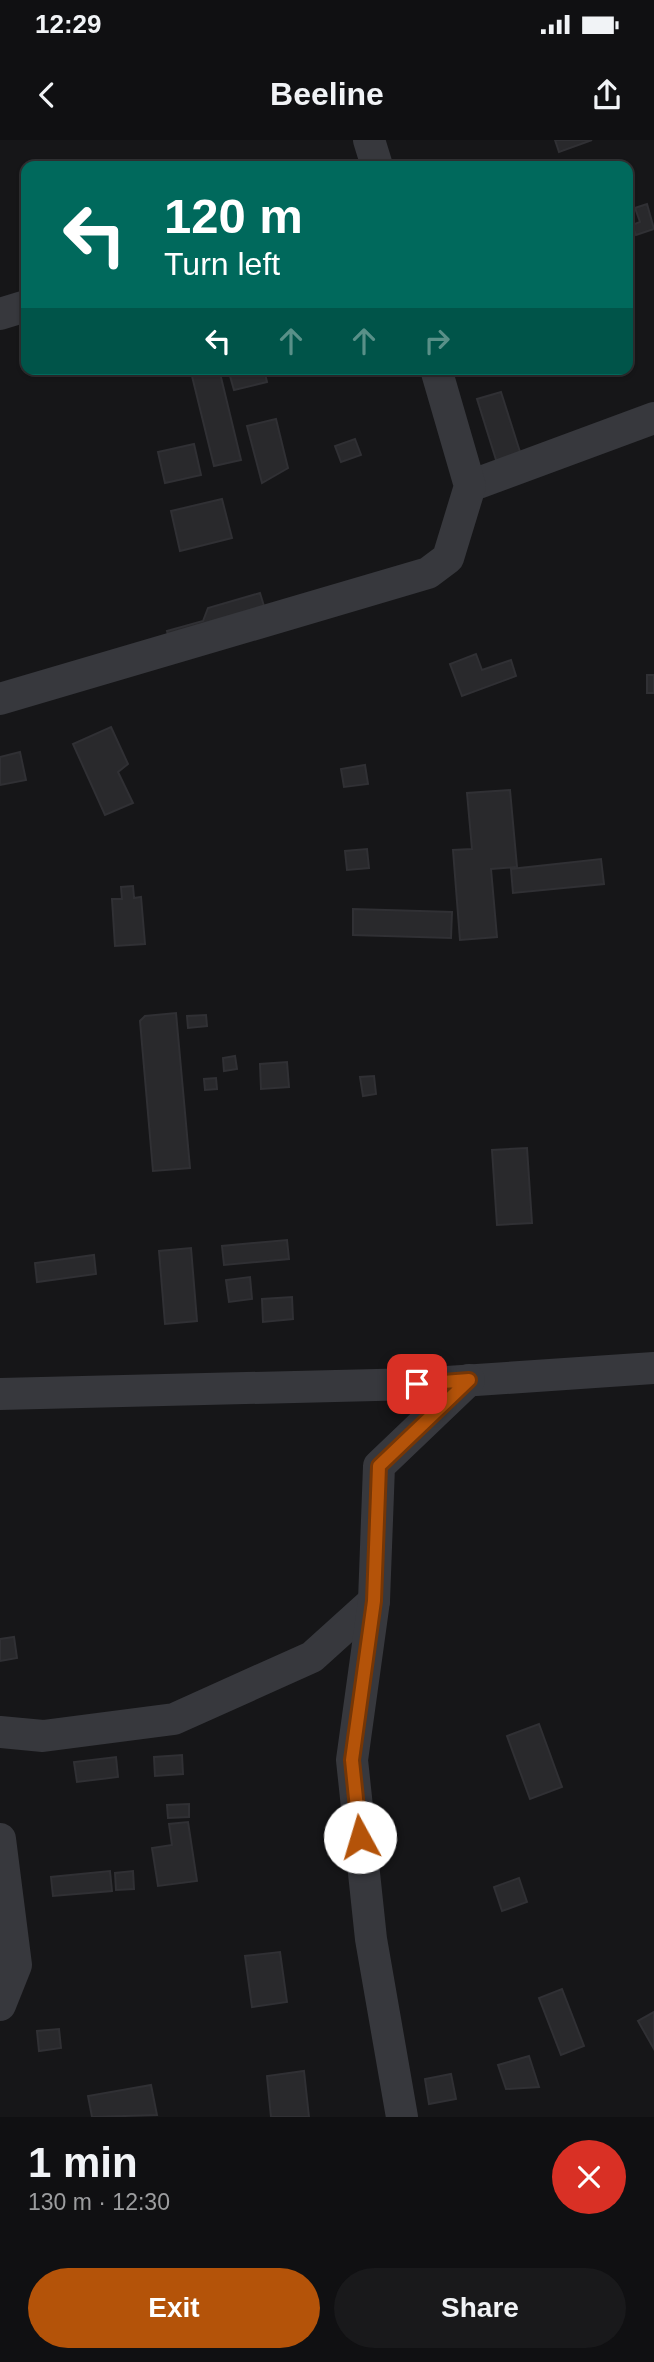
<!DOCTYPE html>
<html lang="en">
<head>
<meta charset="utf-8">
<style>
  :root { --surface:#101012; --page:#19191b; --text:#f1f3f6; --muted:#9c9d9f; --line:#303032; --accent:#b45309 }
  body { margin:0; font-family:Arial,sans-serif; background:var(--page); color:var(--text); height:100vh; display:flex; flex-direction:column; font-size:26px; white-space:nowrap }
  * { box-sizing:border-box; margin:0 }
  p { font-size:23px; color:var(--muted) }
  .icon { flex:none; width:38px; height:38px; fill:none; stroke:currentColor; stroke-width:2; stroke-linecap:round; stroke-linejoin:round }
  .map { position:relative; height:1977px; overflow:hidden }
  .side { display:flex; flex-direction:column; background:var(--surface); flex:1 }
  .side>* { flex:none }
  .top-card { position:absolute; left:21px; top:21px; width:612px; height:214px; border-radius:14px; box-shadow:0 2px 5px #0004,0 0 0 2px var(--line); background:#00695c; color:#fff; overflow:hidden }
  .pin { position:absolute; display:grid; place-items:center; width:60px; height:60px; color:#fff; margin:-30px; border-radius:14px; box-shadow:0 4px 10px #0006 }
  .me { position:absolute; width:77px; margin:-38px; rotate:354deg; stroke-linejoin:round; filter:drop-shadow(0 0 5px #0008) }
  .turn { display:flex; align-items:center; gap:24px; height:147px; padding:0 28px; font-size:32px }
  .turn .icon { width:91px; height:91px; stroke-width:2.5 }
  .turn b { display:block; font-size:49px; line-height:60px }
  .lanes { display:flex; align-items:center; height:66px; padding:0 28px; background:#0003; justify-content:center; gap:35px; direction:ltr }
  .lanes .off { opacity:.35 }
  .round { display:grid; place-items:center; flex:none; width:74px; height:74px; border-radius:37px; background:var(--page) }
  .head { display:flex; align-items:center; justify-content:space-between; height:119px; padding:0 28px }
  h1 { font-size:42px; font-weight:700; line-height:52px }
  .button { display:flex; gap:14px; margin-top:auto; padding:14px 28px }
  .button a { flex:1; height:80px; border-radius:42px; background:var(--accent); color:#fff; font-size:28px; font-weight:700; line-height:80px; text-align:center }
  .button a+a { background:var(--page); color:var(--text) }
  .status { display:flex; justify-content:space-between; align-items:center; height:49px; padding:0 35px; background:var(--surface); direction:ltr }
  .status svg { height:19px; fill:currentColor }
  header { display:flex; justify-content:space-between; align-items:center; height:91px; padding:0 28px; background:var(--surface); font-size:32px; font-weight:700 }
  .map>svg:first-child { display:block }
  .building { fill:#29292c; stroke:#303034; stroke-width:2 }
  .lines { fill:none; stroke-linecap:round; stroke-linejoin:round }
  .street { stroke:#37383d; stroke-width:32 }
  .route-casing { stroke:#753606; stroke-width:18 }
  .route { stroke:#b45309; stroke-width:12 }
</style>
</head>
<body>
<div class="status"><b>12:29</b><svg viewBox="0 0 49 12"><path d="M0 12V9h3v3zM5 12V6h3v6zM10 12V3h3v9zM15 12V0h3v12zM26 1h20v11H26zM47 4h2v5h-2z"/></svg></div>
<header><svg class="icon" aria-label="back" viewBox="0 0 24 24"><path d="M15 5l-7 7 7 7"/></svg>Beeline<svg class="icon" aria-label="share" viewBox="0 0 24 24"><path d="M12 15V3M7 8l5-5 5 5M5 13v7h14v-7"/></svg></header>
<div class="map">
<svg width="654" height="1977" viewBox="0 0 654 1977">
  <rect width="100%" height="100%" fill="#161618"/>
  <!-- building -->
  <g class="building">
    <polygon points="555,0 592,0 559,12"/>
    <polygon points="647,64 654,89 636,95 632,85 640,82 635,68"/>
    <polygon points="203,229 219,229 241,320 214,326 191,232"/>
    <polygon points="228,229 264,229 267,242 234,250"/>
    <polygon points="501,252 521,315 497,323 477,259"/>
    <polygon points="276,279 288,328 262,343 247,286"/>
    <polygon points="355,299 361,315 341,322 335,306"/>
    <polygon points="194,304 201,335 165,343 158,312"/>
    <polygon points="222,359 232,398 180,411 171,371"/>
    <polygon points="260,453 267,476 170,503 167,491 203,481 208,468"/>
    <polygon points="476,514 482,530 511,520 516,536 462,556 450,524"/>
    <rect x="647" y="535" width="7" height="18"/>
    <polygon points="111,587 128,624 118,632 133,663 105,675 73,604"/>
    <polygon points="20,612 26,640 0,645 0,617"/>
    <polygon points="365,625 368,644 344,647 341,629"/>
    <polygon points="510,650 517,727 491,729 497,797 460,800 453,710 472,709 467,653"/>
    <polygon points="367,709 369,728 347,730 345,711"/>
    <polygon points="601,719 604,744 513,753 511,729"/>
    <polygon points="133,746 134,758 141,757 145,804 115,806 112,759 122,759 121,747"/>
    <polygon points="353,769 452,772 451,798 353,795"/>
    <polygon points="176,873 190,1028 153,1031 140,881 145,876"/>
    <polygon points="206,875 207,886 188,888 187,876"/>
    <polygon points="235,916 237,929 224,931 223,918"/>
    <polygon points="287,922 289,947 261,949 260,924"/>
    <polygon points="374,936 376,954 363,956 360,937"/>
    <polygon points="216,938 217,949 205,950 204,939"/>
    <polygon points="527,1008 532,1083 497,1085 492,1010"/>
    <polygon points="287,1100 289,1119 224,1125 222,1106"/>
    <polygon points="191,1108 197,1181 165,1184 159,1111"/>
    <polygon points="94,1115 96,1134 37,1142 35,1123"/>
    <polygon points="250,1137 252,1159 229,1162 226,1140"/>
    <polygon points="292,1157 293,1179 263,1182 262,1159"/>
    <polygon points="14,1497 17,1518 0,1521 0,1499"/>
    <polygon points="539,1584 562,1647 530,1659 507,1596"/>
    <polygon points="182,1615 183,1634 155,1636 154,1617"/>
    <polygon points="116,1617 118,1637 77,1642 74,1622"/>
    <polygon points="189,1664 189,1677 168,1678 167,1665"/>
    <polygon points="188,1682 197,1741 158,1746 152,1708 172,1705 169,1684"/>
    <polygon points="110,1731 112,1751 53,1756 51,1737"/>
    <polygon points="133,1731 134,1749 116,1750 115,1733"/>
    <polygon points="519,1738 527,1762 502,1771 494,1747"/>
    <polygon points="280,1812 287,1862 252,1867 245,1816"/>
    <polygon points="562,1849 584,1906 561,1915 539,1858"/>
    <polygon points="654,1872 654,1909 638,1881"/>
    <polygon points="59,1889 61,1908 39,1911 37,1891"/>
    <polygon points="529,1916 539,1947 506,1949 498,1925"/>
    <polygon points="304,1931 309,1977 271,1977 267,1936"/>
    <polygon points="451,1934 456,1959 429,1964 425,1939"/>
    <polygon points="151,1945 157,1975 92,1977 88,1956"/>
  </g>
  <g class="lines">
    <!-- street -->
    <g class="street">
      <polyline points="369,0 377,26"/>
      <polyline points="0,174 26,166"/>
      <polyline points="470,346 654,278"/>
      <polyline points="0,559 428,433 448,418 470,346 436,229"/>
      <polyline points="0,1254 417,1244 654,1228"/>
      <polyline points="0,1592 43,1596 174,1579 312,1517 374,1461"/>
      <polyline points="0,1699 16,1825 0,1865"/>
      <polyline points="402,1977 371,1799 352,1620 374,1461 379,1326 469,1240"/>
    </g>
  </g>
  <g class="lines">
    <!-- route casing -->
    <g class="route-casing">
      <polyline id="route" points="360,1697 352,1620 374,1461 379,1326 469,1240 417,1244"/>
    </g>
    <!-- route -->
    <use href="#route" class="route"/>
  </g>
</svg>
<div class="pin" style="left:417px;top:1244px;background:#d93025"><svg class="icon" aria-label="arrive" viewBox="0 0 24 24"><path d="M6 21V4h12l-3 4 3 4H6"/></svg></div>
<svg class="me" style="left:360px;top:1697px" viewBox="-20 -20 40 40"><circle r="19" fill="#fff"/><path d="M0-13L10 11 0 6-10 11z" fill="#b45309"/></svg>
<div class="top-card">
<div class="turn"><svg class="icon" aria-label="left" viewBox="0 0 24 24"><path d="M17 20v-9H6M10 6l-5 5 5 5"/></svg><div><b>120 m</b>Turn left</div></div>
<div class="lanes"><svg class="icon" aria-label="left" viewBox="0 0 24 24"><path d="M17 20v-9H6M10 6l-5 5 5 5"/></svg><svg class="icon off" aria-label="ahead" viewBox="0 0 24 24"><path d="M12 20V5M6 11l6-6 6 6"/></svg><svg class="icon off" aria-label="ahead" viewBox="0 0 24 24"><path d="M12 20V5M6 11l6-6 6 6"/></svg><svg class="icon off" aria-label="right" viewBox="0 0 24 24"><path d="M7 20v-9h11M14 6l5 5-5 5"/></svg></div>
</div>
</div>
<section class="side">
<div class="head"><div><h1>1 min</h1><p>130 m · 12:30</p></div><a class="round" style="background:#d93025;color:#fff"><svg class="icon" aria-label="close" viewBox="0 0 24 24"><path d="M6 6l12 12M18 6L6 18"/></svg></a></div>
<div class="button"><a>Exit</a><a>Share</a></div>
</section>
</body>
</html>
